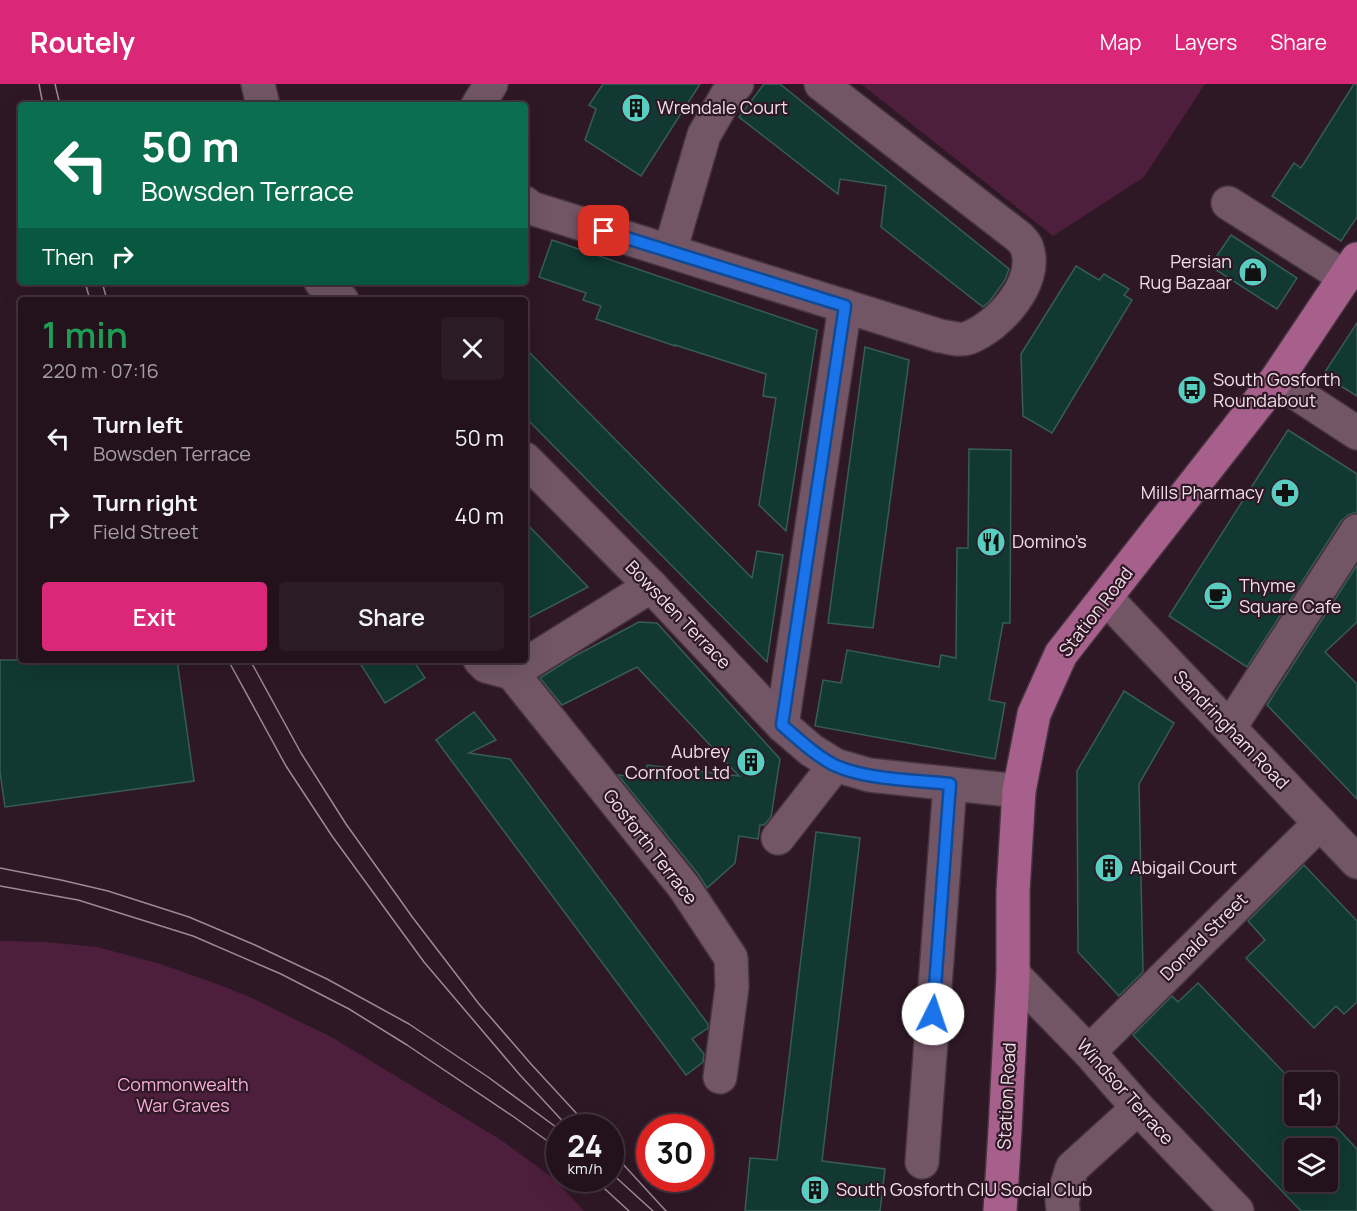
<!DOCTYPE html>
<html lang="en">
<head>
<meta charset="utf-8">
<style>
  :root { --surface:#23121c; --page:#2b1b25; --text:#f1f3f6; --muted:#a39ea3; --line:#40323b; --accent:#db2777 }
  body { margin:0; font-family:Manrope,sans-serif; background:var(--page); color:var(--text); height:100vh; display:flex; flex-direction:column; font-size:22px; white-space:nowrap }
  * { box-sizing:border-box; margin:0 }
  p { font-size:20px; color:var(--muted) }
  .icon { flex:none; width:33px; height:33px; fill:none; stroke:currentColor; stroke-width:2; stroke-linecap:round; stroke-linejoin:round }
  .map { position:relative; flex:1; overflow:hidden }
  .panel { position:absolute; left:18px; top:213px; width:510px; height:366px; display:flex; flex-direction:column; background:var(--surface); border-radius:6px; box-shadow:0 6px 24px #0002,0 0 0 2px var(--line) }
  .panel>* { flex:none }
  .hud { position:absolute; left:18px; top:18px; width:510px; height:183px; border-radius:6px; box-shadow:0 6px 24px #0002,0 0 0 2px var(--line); background:#0b6e4f; color:#fff; overflow:hidden }
  .buttons { position:absolute; left:1284px; top:988px; display:grid; gap:12px }
  .buttons a { display:grid; place-items:center; width:54px; height:54px; border-radius:6px; background:var(--surface); box-shadow:0 6px 24px #0002,0 0 0 2px var(--line); font-size:30px }
  .speed { position:absolute; left:546px; top:1030px; display:flex; gap:12px; font-size:30px; font-weight:700; text-align:center }
  .speed>* { display:grid; place-content:center; width:78px; height:78px; border-radius:50%; background:var(--surface); box-shadow:0 6px 24px #0002,0 0 0 2px var(--line); line-height:1 }
  .speed small { font-size:15px; font-weight:400 }
  .speed .limit { border:9px solid #d22; background:#fff; color:#111 }
  .pin { position:absolute; display:grid; place-items:center; width:51px; height:51px; color:#fff; margin:-26px; border-radius:12px; box-shadow:0 3px 9px #0006 }
  .me { position:absolute; width:66px; margin:-33px; rotate:4deg; stroke-linejoin:round; filter:drop-shadow(0 0 4px #0008) }
  .turn { display:flex; align-items:center; gap:21px; height:126px; padding:0 24px; font-size:27px }
  .turn .icon { width:78px; height:78px; stroke-width:2.5 }
  .turn b { display:block; font-size:42px; line-height:51px }
  .then { display:flex; align-items:center; height:57px; padding:0 24px; background:#0003; gap:12px; font-size:22px }
  .round { display:grid; place-items:center; flex:none; width:63px; height:63px; border-radius:6px; background:var(--page) }
  .overview { display:flex; align-items:center; justify-content:space-between; height:102px; padding:0 24px }
  h1 { font-size:36px; font-weight:600; line-height:45px; color:#1e9e55 }
  .cta { display:flex; gap:12px; margin-top:auto; padding:12px 24px }
  .cta a { flex:1; height:69px; border-radius:6px; background:var(--accent); color:#fff; font-size:24px; font-weight:600; line-height:69px; text-align:center }
  .cta a+a { background:var(--page); color:var(--text) }
  ul { padding:0; list-style:none }
  li { display:flex; align-items:center; gap:18px; height:78px; padding:0 24px }
  li div { flex:1 }
  li b { display:block; font-size:22px }
  li em { font-style:normal }
  header { display:flex; align-items:center; gap:36px; box-sizing:border-box; height:84px; padding:0 30px; background:var(--accent); color:#fff }
  header strong { font-size:28px }
  nav { display:flex; gap:33px; margin-inline-start:auto; font-size:21px }
  .map>svg:first-child { display:block }
  .green { fill:#4d1f3c }
  .building { fill:#113833; stroke:#375c57; stroke-width:1.5; fill-rule:evenodd }
  .lines { fill:none; stroke-linecap:round; stroke-linejoin:round }
  .minor-casing { stroke:#46333f; stroke-width:36 }
  .major-casing { stroke:#46333f; stroke-width:36 }
  .minor { stroke:#725666; stroke-width:33 }
  .major { stroke:#a7608c; stroke-width:33 }
  .tram { stroke:#9d8994; stroke-width:1.5 }
  .route-casing { stroke:#114b97; stroke-width:15 }
  .route { stroke:#1a73e8; stroke-width:10 }
  .labels { text-anchor:middle; stroke-width:4.5; stroke-linejoin:round; paint-order:stroke }
  .poi-label { font-size:18px; fill:#f0dfe8; stroke:#2f1826; text-anchor:start }
  .street-label { font-size:18px; fill:#f0dfe8; stroke:#2f1826 }
  .park-label { font-size:18px; fill:#f6add7; stroke:#2f1826 }
</style>
</head>
<body>
<header>
<strong>Routely</strong>
<nav><a>Map</a><a>Layers</a><a>Share</a></nav>
</header>
<div class="map">
<svg width="1357" height="1127" viewBox="0 0 1357 1127">
  <rect width="100%" height="100%" fill="#2f1826"/>
  <!-- green -->
  <g class="green">
    <polygon points="861,0 1205,0 1144,93 1053,152"/>
    <polygon points="0,857 46,858 97,863 157,879 220,901 254,915 333,954 501,1056 554,1095 584,1127 0,1127"/>
  </g>
  <!-- building -->
  <g class="building">
    <polygon points="603,0 700,0 641,92 585,56 596,25 589,21"/>
    <polygon points="764,0 780,0 1009,185 1005,196 990,217 983,223 881,143 886,102 840,95 838,110 739,33"/>
    <polygon points="1354,0 1357,0 1357,133 1341,157 1272,112 1294,79 1301,84"/>
    <polygon points="1231,151 1297,194 1277,225 1210,182"/>
    <polygon points="552,156 817,246 786,447 759,421 776,314 763,312 766,290 675,261 675,262 596,235 601,222 583,216 586,209 539,193"/>
    <polygon points="1076,182 1099,196 1104,190 1129,205 1124,211 1132,216 1052,349 1023,332 1021,270"/>
    <polygon points="1357,239 1357,312 1323,291"/>
    <polygon points="865,263 909,276 873,544 828,539"/>
    <polygon points="525,264 752,494 757,467 783,471 767,578 525,333"/>
    <polygon points="1288,346 1357,390 1357,428 1348,431 1341,437 1247,583 1169,532"/>
    <polygon points="969,365 1011,366 1010,539 1003,539 989,616 1005,619 995,675 815,642 823,596 841,599 847,566 939,583 941,571 956,574 957,464 968,464"/>
    <polygon points="525,438 588,503 525,536"/>
    <polygon points="1357,481 1357,538 1325,568 1357,600 1357,715 1267,621"/>
    <polygon points="639,538 657,539 780,675 771,733 764,741 760,741 758,755 739,752 735,779 707,804 699,791 618,691 645,694 647,681 739,692 637,583 562,621 540,594 573,573"/>
    <polygon points="0,576 177,576 194,697 5,723 0,688"/>
    <polygon points="358,576 413,576 425,594 385,619"/>
    <polygon points="1124,607 1174,639 1139,700 1143,888 1119,912 1078,868 1077,687"/>
    <polygon points="474,628 496,656 469,669 510,675 708,940 708,944 692,955 704,970 703,978 686,991 436,656"/>
    <polygon points="816,748 860,754 822,1077 885,1085 880,1127 745,1127 750,1074 777,1076"/>
    <polygon points="1304,781 1357,837 1357,918 1344,930 1336,922 1314,944 1246,874 1265,856 1248,837"/>
    <path d="M1198,899L1294,999V1032H1326L1357,1065V1127H1301L1133,951L1172,912L1178,918ZM1294,1065H1328V1098H1294Z"/>
  </g>
  <g class="lines">
    <!-- minor casing -->
    <g class="minor-casing">
      <g id="minor">
        <polyline points="258,0 263,21"/>
        <polyline points="478,21 491,0"/>
        <path d="M525,119L531,124L940,252C948,253 960,257 968,254C998,243 1039,199 1027,164C1026,160 1022,156 1019,153L821,0"/>
        <polyline points="1228,119 1345,193"/>
        <polyline points="670,167 704,51 727,11 737,0"/>
        <polyline points="321,198 337,213 342,216"/>
        <polyline points="1276,296 1357,349"/>
        <polyline points="525,375 651,502 782,641 811,666 835,681 869,691 1019,707"/>
        <polyline points="1106,514 1357,778"/>
        <polyline points="480,576 486,582 512,589 684,803 731,874 732,903 720,993"/>
        <polyline points="512,589 651,502"/>
        <polyline points="782,641 845,222"/>
        <polyline points="1230,643 1357,447"/>
        <polyline points="778,754 835,681"/>
        <polyline points="1013,890 1089,968 1138,1024 1237,1127"/>
        <polyline points="1089,968 1320,739"/>
        <polyline points="922,1078 950,700"/>
        <polyline points="1063,1127 1062,1117 1072,1084 1138,1024"/>
      </g>
    </g>
    <!-- major casing -->
    <g class="major-casing">
      <polyline id="major" points="1000,1127 1005,1046 1013,890 1013,807 1019,707 1034,630 1061,570 1276,296 1357,175"/>
    </g>
    <!-- minor -->
    <use href="#minor" class="minor"/>
    <!-- major -->
    <use href="#major" class="major"/>
    <!-- tram -->
    <g class="tram">
      <polyline points="39,0 43,21"/>
      <polyline points="55,0 60,21"/>
      <polyline points="85,198 90,216"/>
      <polyline points="102,198 107,216"/>
      <polyline points="228,576 286,682 332,752 424,878 520,991 569,1044"/>
      <polyline points="250,576 301,669 346,740 413,834 479,920 531,980 590,1044"/>
      <polyline points="0,784 61,796 108,807 189,833 255,861 327,895 409,940 488,993 560,1046"/>
      <polyline points="0,802 78,816 193,852 281,890 349,925 407,961 514,1033 560,1066"/>
      <polyline points="610,1066 666,1127"/>
      <polyline points="610,1088 653,1127"/>
      <polyline points="594,1095 629,1127"/>
    </g>
  </g>
  <g class="lines">
    <!-- route casing -->
    <g class="route-casing">
      <path id="route" d="M604,147L845,222L782,641C798,655 815,671 834,681C866,696 915,696 950,700L933,930"/>
    </g>
    <!-- route -->
    <use href="#route" class="route"/>
  </g>
  <!-- icons -->
  <defs>
    <g id="building-disc" transform="scale(1.5)"><circle r="9.5" fill="#58cec0" stroke="#2f1826"/><path d="M-4-6H4V6H1V3H-1V6H-4ZM-2.5-4.3h1.7v1.8h-1.7ZM.8-4.3h1.7v1.8H.8ZM-2.5-1h1.7V.8h-1.7ZM.8-1h1.7V.8H.8Z" fill="#111"/></g>
    <g id="shop-disc" transform="scale(1.5)"><circle r="9.5" fill="#58cec0" stroke="#2f1826"/><path d="M-5-2.5h2.3a2.7 3.5 0 0 1 5.4 0H5L5.5 6h-11ZM-1.5-2.5h3a1.5 2.3 0 0 0-3 0Z" fill="#111"/></g>
    <g id="bus-disc" transform="scale(1.5)"><circle r="9.5" fill="#58cec0" stroke="#2f1826"/><path d="M-5-6H5V4H4V6H2V4H-2V6H-4V4H-5ZM-3.5-4V0h7V-4ZM-3.5 1.2v1.5H-2V1.2ZM2 1.2v1.5H3.5V1.2Z" fill="#111"/></g>
    <g id="pharmacy-disc" transform="scale(1.5)"><circle r="9.5" fill="#58cec0" stroke="#2f1826"/><path d="M-2-6h4v4h4v4h-4v4h-4v-4h-4v-4h4Z" fill="#111"/></g>
    <g id="restaurant-disc" transform="scale(1.5)"><circle r="9.5" fill="#58cec0" stroke="#2f1826"/><path d="M-5-6h1v4h1v-4h1v4h1v-4h1v5L-1.5 .5V6h-2V.5L-5-1ZM5-6V6H3V1.5H1.5Q1.5-4 5-6Z" fill="#111"/></g>
    <g id="cafe-disc" transform="scale(1.5)"><circle r="9.5" fill="#58cec0" stroke="#2f1826"/><path d="M-5.5-4.5H6V0H3Q3 3.5 0 3.5H-2.5Q-5.5 3.5-5.5 0ZM3-3.2v2h1.7v-2ZM-6 4.5H4V6H-6Z" fill="#111"/></g>
  </defs>
  <g fill-rule="evenodd">
    <use href="#building-disc" x="636" y="24"/>
    <use href="#shop-disc" x="1253" y="188"/>
    <use href="#bus-disc" x="1192" y="306"/>
    <use href="#pharmacy-disc" x="1285" y="409"/>
    <use href="#restaurant-disc" x="991" y="458"/>
    <use href="#cafe-disc" x="1218" y="512"/>
    <use href="#building-disc" x="751" y="678"/>
    <use href="#building-disc" x="1109" y="784"/>
    <use href="#building-disc" x="815" y="1106"/>
  </g>
  <g class="labels">
    <!-- poi labels -->
    <g class="poi-label">
      <text x="657" y="30">Wrendale Court</text>
      <text x="1232" y="184" text-anchor="end">Persian<tspan x="1232" dy="21">Rug Bazaar</tspan></text>
      <text x="1213" y="302">South Gosforth<tspan x="1213" dy="21">Roundabout</tspan></text>
      <text x="1264" y="415" text-anchor="end">Mills Pharmacy</text>
      <text x="1012" y="464">Domino's</text>
      <text x="1239" y="508">Thyme<tspan x="1239" dy="21">Square Cafe</tspan></text>
      <text x="730" y="674" text-anchor="end">Aubrey<tspan x="730" dy="21">Cornfoot Ltd</tspan></text>
      <text x="1130" y="790">Abigail Court</text>
      <text x="836" y="1112">South Gosforth CIU Social Club</text>
    </g>
    <!-- street labels -->
    <g class="street-label">
      <text transform="translate(1096 528) rotate(-52)" y="6">Station Road</text>
      <text transform="translate(678 531) rotate(46)" y="6">Bowsden Terrace</text>
      <text transform="translate(1231 646) rotate(46)" y="6">Sandringham Road</text>
      <text transform="translate(650 763) rotate(52)" y="6">Gosforth Terrace</text>
      <text transform="translate(1204 853) rotate(-45)" y="6">Donald Street</text>
      <text transform="translate(1125 1008) rotate(48)" y="6">Windsor Terrace</text>
      <text transform="translate(1007 1012) rotate(-87)" y="6">Station Road</text>
    </g>
    <!-- park labels -->
    <g class="park-label">
      <text x="183" y="1007">Commonwealth<tspan x="183" dy="21">War Graves</tspan></text>
    </g>
  </g>
</svg>
<div class="buttons">
<a><svg class="icon" aria-label="sound" viewBox="0 0 24 24"><path d="M4 9h4l5-4v14l-5-4H4zM17 9q2 3 0 6"/></svg></a>
<a><svg class="icon" aria-label="layers" viewBox="0 0 24 24"><path d="M12 4l9 5-9 5-9-5zM3 14l9 5 9-5"/></svg></a>
</div>
<div class="speed"><div>24<small>km/h</small></div><div class="limit">30</div></div>
<div class="pin" style="left:604px;top:147px;background:#d93025"><svg class="icon" aria-label="arrive" viewBox="0 0 24 24"><path d="M6 21V4h12l-3 4 3 4H6"/></svg></div>
<svg class="me" style="left:933px;top:930px" viewBox="-20 -20 40 40"><circle r="19" fill="#fff"/><path d="M0-13L10 11 0 6-10 11z" fill="#1a73e8"/></svg>
<div class="hud">
<div class="turn"><svg class="icon" aria-label="left" viewBox="0 0 24 24"><path d="M17 20v-9H6M10 6l-5 5 5 5"/></svg><div><b>50 m</b>Bowsden Terrace</div></div>
<div class="then">Then<svg class="icon" aria-label="right" viewBox="0 0 24 24"><path d="M7 20v-9h11M14 6l5 5-5 5"/></svg></div>
</div>
<section class="panel">
<div class="overview"><div><h1>1 min</h1><p>220 m · 07:16</p></div><a class="round"><svg class="icon" aria-label="close" viewBox="0 0 24 24"><path d="M6 6l12 12M18 6L6 18"/></svg></a></div>
<ul>
<li><svg class="icon" aria-label="left" viewBox="0 0 24 24"><path d="M17 20v-9H6M10 6l-5 5 5 5"/></svg><div><b>Turn left</b><p>Bowsden Terrace</p></div><em>50 m</em></li>
<li><svg class="icon" aria-label="right" viewBox="0 0 24 24"><path d="M7 20v-9h11M14 6l5 5-5 5"/></svg><div><b>Turn right</b><p>Field Street</p></div><em>40 m</em></li>
</ul>
<div class="cta"><a>Exit</a><a>Share</a></div>
</section>
</div>
</body>
</html>
